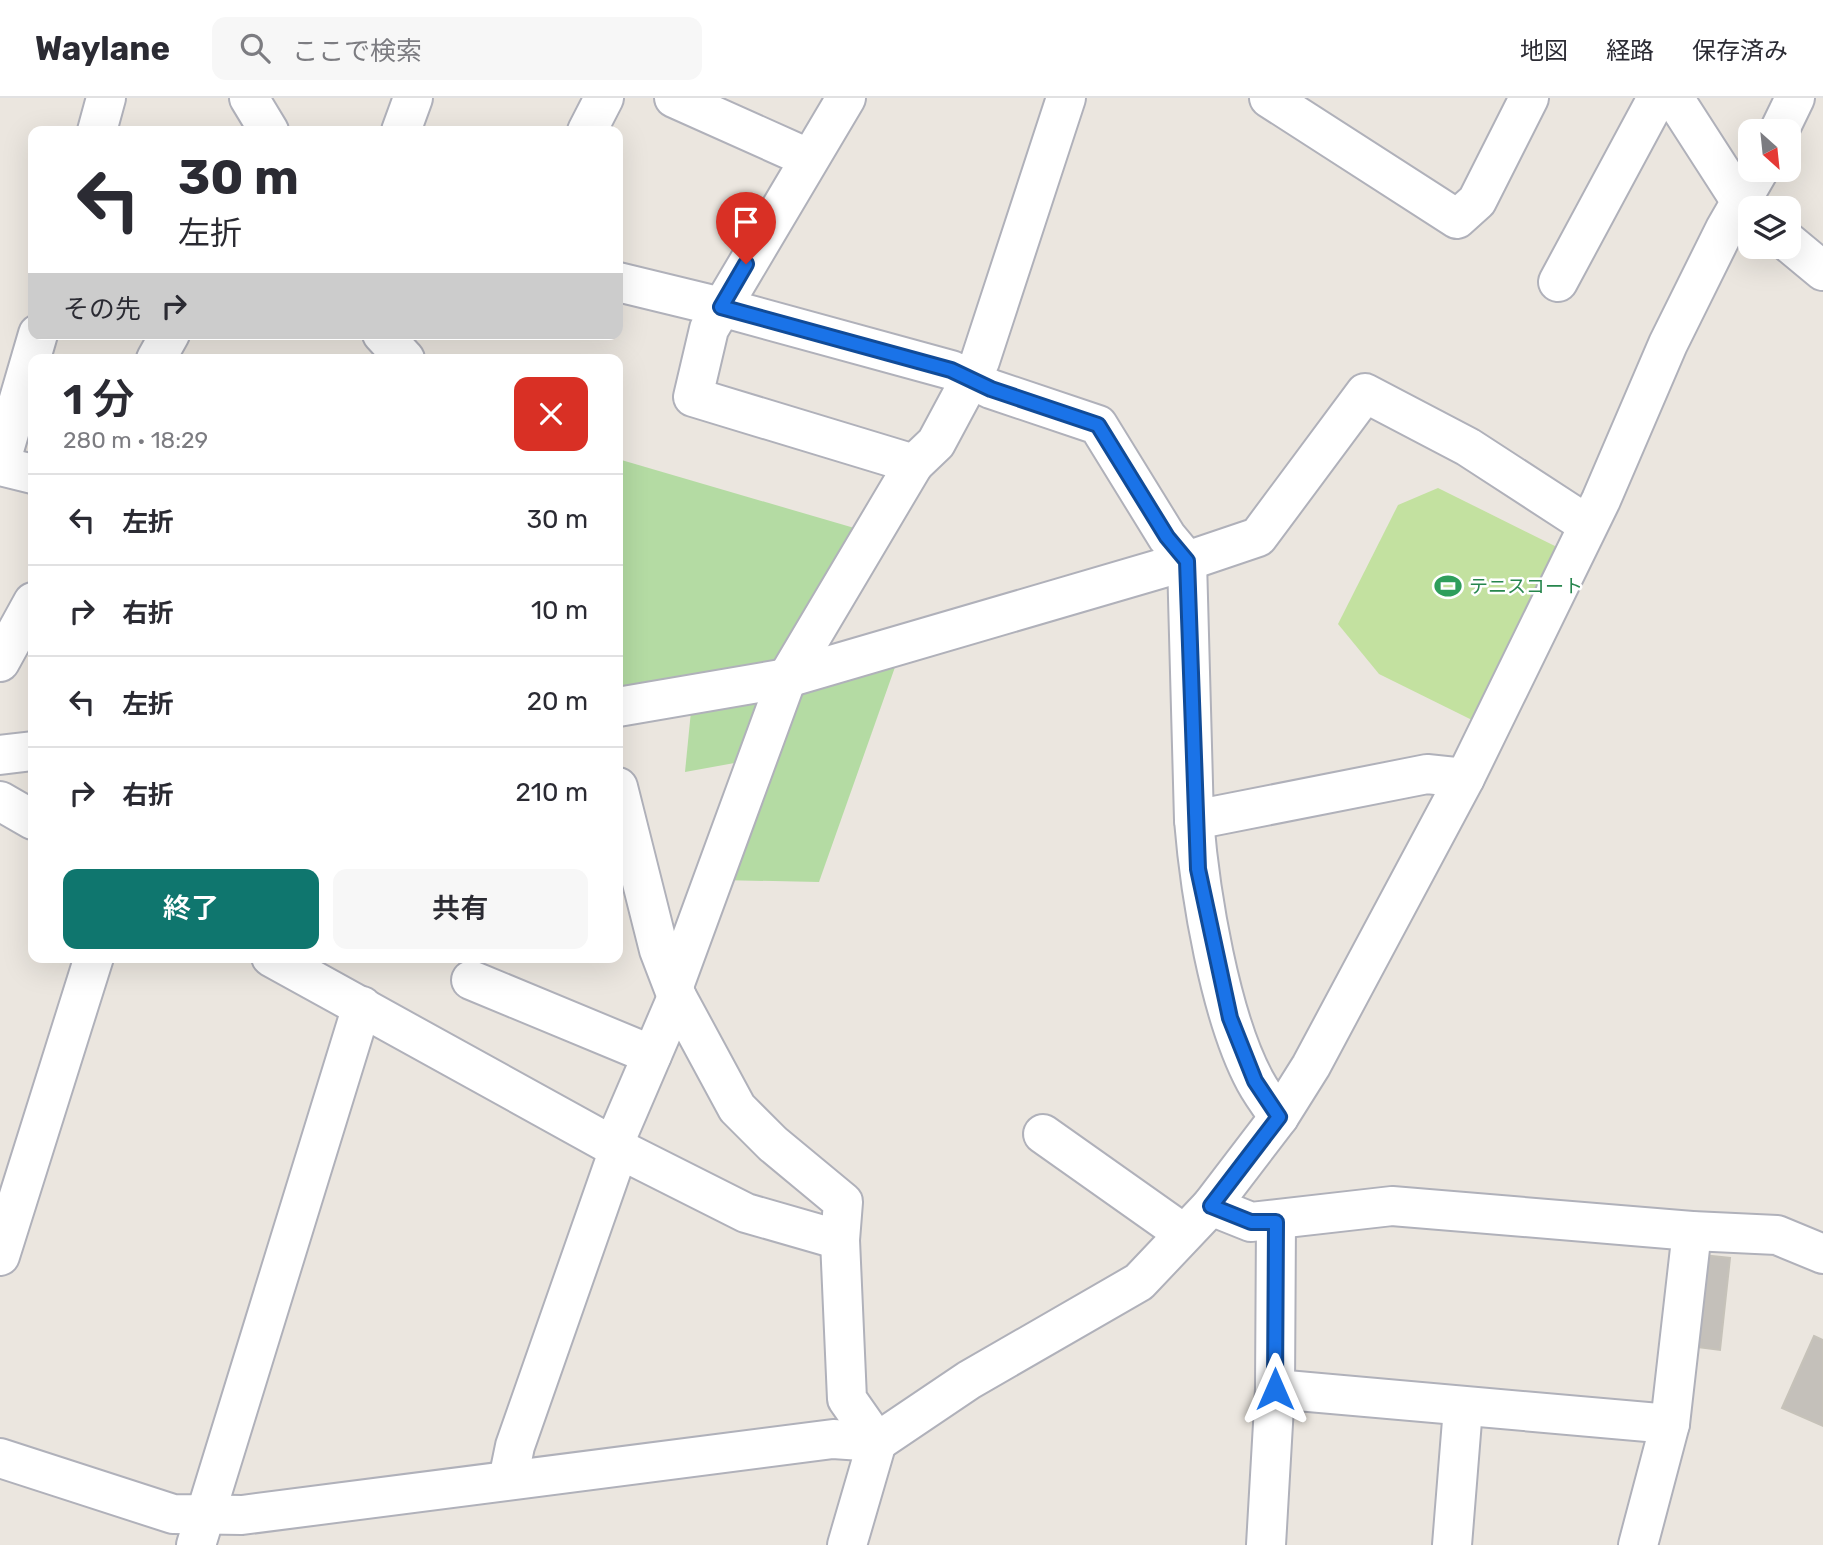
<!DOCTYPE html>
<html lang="ja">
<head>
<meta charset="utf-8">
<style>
  :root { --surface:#fff; --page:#f7f7f7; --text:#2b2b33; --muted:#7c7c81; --line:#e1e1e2; --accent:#0f766e }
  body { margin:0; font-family:Rubik,"Noto Sans JP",sans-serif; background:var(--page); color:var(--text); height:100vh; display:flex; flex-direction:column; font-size:26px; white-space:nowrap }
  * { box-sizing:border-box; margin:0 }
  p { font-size:23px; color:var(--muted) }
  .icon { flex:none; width:38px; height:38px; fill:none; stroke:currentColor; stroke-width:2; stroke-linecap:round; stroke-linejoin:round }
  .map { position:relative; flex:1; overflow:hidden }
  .sheet { position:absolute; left:28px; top:256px; width:595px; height:609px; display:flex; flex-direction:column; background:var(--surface); border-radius:14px; box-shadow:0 7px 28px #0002 }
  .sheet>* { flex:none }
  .banner { position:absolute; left:28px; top:28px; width:595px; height:214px; border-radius:14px; box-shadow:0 7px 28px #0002; background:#fff; color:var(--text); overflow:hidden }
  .needle { width:46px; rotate:153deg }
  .fabs { position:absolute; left:1738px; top:21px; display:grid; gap:14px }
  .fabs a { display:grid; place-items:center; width:63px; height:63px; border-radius:14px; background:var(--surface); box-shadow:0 7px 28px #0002; font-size:35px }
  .pin { position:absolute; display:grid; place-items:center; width:60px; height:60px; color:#fff; margin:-72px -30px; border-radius:50% 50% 50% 0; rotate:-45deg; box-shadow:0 0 7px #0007 }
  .pin .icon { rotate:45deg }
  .me { position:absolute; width:77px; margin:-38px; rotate:0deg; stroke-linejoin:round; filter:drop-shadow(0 0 5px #0008) }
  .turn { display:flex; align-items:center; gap:24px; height:147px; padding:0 35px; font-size:32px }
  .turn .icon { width:91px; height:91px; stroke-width:2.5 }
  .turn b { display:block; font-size:49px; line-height:60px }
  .then { display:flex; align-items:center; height:66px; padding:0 35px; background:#0003; gap:14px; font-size:26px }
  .round { display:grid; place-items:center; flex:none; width:74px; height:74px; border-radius:14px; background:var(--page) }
  .headline { display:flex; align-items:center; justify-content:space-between; height:119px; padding:0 35px }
  h1 { font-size:42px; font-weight:600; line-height:52px }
  .primary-button { display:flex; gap:14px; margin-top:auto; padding:14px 35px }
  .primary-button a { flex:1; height:80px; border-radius:14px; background:var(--accent); color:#fff; font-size:28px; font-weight:600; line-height:80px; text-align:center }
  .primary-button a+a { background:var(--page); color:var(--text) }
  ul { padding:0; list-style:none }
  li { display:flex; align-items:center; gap:21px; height:91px; padding:0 35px; border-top:2px solid var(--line) }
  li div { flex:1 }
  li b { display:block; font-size:26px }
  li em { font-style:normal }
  header { display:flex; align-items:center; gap:42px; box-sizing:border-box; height:98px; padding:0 35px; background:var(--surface); border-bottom:2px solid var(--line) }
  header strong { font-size:33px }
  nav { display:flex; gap:38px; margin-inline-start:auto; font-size:24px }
  .search { width:490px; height:63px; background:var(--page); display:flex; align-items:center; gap:18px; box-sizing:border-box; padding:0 24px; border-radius:14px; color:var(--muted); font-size:26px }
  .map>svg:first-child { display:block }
  .green { fill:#b4dba3 }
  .pitch { fill:#c3e1a0 }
  .building { fill:#c4c0ba; stroke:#c6c2b9; stroke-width:2 }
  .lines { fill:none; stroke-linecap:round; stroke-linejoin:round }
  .minor-casing { stroke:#b0b1ba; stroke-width:42 }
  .tertiary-casing { stroke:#b0b1ba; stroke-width:42 }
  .minor { stroke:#fff; stroke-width:38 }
  .tertiary { stroke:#fff; stroke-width:38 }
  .route-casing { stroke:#114b97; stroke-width:18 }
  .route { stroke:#1a73e8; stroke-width:12 }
  .labels { text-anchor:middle; stroke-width:5; stroke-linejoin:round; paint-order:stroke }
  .leisure-label { font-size:19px; fill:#27864d; stroke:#fff; text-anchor:start }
</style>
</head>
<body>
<header>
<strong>Waylane</strong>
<div class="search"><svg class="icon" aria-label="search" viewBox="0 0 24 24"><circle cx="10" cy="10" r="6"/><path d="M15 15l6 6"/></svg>ここで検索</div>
<nav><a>地図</a><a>経路</a><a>保存済み</a></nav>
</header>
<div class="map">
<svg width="1823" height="1447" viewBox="0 0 1823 1447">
  <rect width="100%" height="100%" fill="#ebe6df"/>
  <!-- green -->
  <g class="green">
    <polygon points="618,361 868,434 785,566 618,604"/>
    <polygon points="900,555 819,784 719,782 789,597"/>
    <polygon points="779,587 751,662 685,674 692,603"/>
  </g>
  <!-- pitch -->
  <polygon class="pitch" points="1438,390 1559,450 1472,622 1379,576 1338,526 1398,407"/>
  <!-- building -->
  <g class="building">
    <polygon points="1683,1155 1730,1160 1720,1252 1673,1246"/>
    <polygon points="1814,1238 1823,1242 1823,1328 1782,1310"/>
  </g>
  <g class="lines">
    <!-- minor casing -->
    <g class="minor-casing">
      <g id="minor">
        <polyline points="249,0 269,33"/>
        <polyline points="674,0 808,60"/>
        <polyline points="846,0 709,231 693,299 914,366 936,345 980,263 1066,0"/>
        <polyline points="1269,0 1457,121 1477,103 1529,0"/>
        <polyline points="1674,0 1741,104 1750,112"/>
        <polyline points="401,33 413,0"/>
        <polyline points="587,33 604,0"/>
        <polyline points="1779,33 1795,0"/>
        <polyline points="1788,144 1823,173"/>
        <polyline points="618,184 721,209 951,272 991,291 1098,327 1167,439 1187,463 1194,722 1427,676 1465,680"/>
        <polyline points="1558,184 1657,0"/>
        <polyline points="382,236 405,261"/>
        <polyline points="156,261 170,236"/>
        <polyline points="0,368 33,376"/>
        <polyline points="0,564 33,504"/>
        <polyline points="618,609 787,580 1187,463 1258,439 1365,295 1468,349 1588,427"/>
        <polyline points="0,657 33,653"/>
        <polyline points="618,689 659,852 677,899 737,1010 773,1046 843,1104 840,1142 847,1301 877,1344"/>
        <polyline points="0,703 33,722"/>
        <path d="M1194,722C1200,796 1220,918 1255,983C1262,996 1271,1008 1279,1019"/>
        <polyline points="271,859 613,1048 746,1115 840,1142"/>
        <polyline points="471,882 652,957"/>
        <polyline points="674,888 787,580 914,366"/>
        <polyline points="1043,1036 1183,1135"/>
        <polyline points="613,1048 677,899"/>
        <polyline points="1211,1108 1251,1124 1392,1108 1692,1133 1777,1137 1823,1156"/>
        <polyline points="0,1158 94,859"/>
        <polyline points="1275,1291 1670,1326"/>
        <polyline points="0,1360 173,1416 242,1417 833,1341 877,1344 969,1282 1139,1184 1211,1108 1279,1019 1311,968 1465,680 1601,402 1668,246 1725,131 1759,72"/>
        <polyline points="508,1382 515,1348 619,1051"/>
        <polyline points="196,1447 362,908"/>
        <polyline points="847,1447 877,1344"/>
        <polyline points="1266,1447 1275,1291 1276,1123"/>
        <polyline points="1452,1447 1463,1310"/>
        <polyline points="1638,1447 1670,1326 1692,1133"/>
      </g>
    </g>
    <!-- tertiary casing -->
    <g class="tertiary-casing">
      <g id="tertiary">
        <polyline points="97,33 106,0"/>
        <polyline points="0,366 38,236"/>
      </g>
    </g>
    <!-- minor -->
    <use href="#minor" class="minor"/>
    <!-- tertiary -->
    <use href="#tertiary" class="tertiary"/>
  </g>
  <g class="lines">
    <!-- route casing -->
    <g class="route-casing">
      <polyline id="route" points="746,166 721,209 951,272 991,291 1098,327 1167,439 1187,463 1198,771 1230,920 1255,983 1279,1019 1211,1108 1251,1124 1276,1124 1275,1291"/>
    </g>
    <!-- route -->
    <use href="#route" class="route"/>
  </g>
  <!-- icons -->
  <defs>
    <g id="stadium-bare" transform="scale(2.1)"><path d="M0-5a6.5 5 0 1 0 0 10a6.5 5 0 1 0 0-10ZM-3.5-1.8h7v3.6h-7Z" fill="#2e9e5b" stroke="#fff" stroke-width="2.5" paint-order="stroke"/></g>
  </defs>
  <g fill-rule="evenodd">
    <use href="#stadium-bare" x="1448" y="488"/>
  </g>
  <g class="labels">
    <!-- leisure labels -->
    <g class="leisure-label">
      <text x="1469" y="495">テニスコート</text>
    </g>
  </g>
</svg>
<div class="fabs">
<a><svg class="needle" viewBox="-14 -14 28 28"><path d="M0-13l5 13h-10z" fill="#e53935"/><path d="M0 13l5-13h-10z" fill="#7c7c81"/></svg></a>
<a><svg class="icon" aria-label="layers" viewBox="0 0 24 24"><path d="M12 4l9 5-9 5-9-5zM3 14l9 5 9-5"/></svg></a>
</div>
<div class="pin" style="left:746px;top:166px;background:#d93025"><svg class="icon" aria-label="arrive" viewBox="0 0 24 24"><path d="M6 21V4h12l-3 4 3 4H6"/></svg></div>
<svg class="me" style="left:1275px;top:1291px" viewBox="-20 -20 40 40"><path d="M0-17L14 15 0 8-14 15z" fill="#1a73e8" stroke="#fff" stroke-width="4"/></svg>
<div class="banner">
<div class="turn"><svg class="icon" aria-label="left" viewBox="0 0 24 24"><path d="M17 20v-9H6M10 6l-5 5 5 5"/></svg><div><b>30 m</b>左折</div></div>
<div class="then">その先<svg class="icon" aria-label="right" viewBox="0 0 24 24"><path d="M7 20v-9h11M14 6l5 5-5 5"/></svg></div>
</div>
<section class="sheet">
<div class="headline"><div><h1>1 分</h1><p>280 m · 18:29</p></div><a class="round" style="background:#d93025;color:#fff"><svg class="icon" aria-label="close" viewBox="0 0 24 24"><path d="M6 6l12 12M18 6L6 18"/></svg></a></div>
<ul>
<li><svg class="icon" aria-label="left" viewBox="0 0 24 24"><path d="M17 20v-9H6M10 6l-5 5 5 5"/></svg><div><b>左折</b></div><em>30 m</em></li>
<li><svg class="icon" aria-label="right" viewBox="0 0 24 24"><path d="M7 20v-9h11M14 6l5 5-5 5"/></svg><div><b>右折</b></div><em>10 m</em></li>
<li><svg class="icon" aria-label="left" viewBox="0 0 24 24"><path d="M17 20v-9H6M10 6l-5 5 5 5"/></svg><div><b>左折</b></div><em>20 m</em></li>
<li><svg class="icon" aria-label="right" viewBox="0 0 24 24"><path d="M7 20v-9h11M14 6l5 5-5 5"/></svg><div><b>右折</b></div><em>210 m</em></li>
</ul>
<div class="primary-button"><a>終了</a><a>共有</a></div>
</section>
</div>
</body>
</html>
